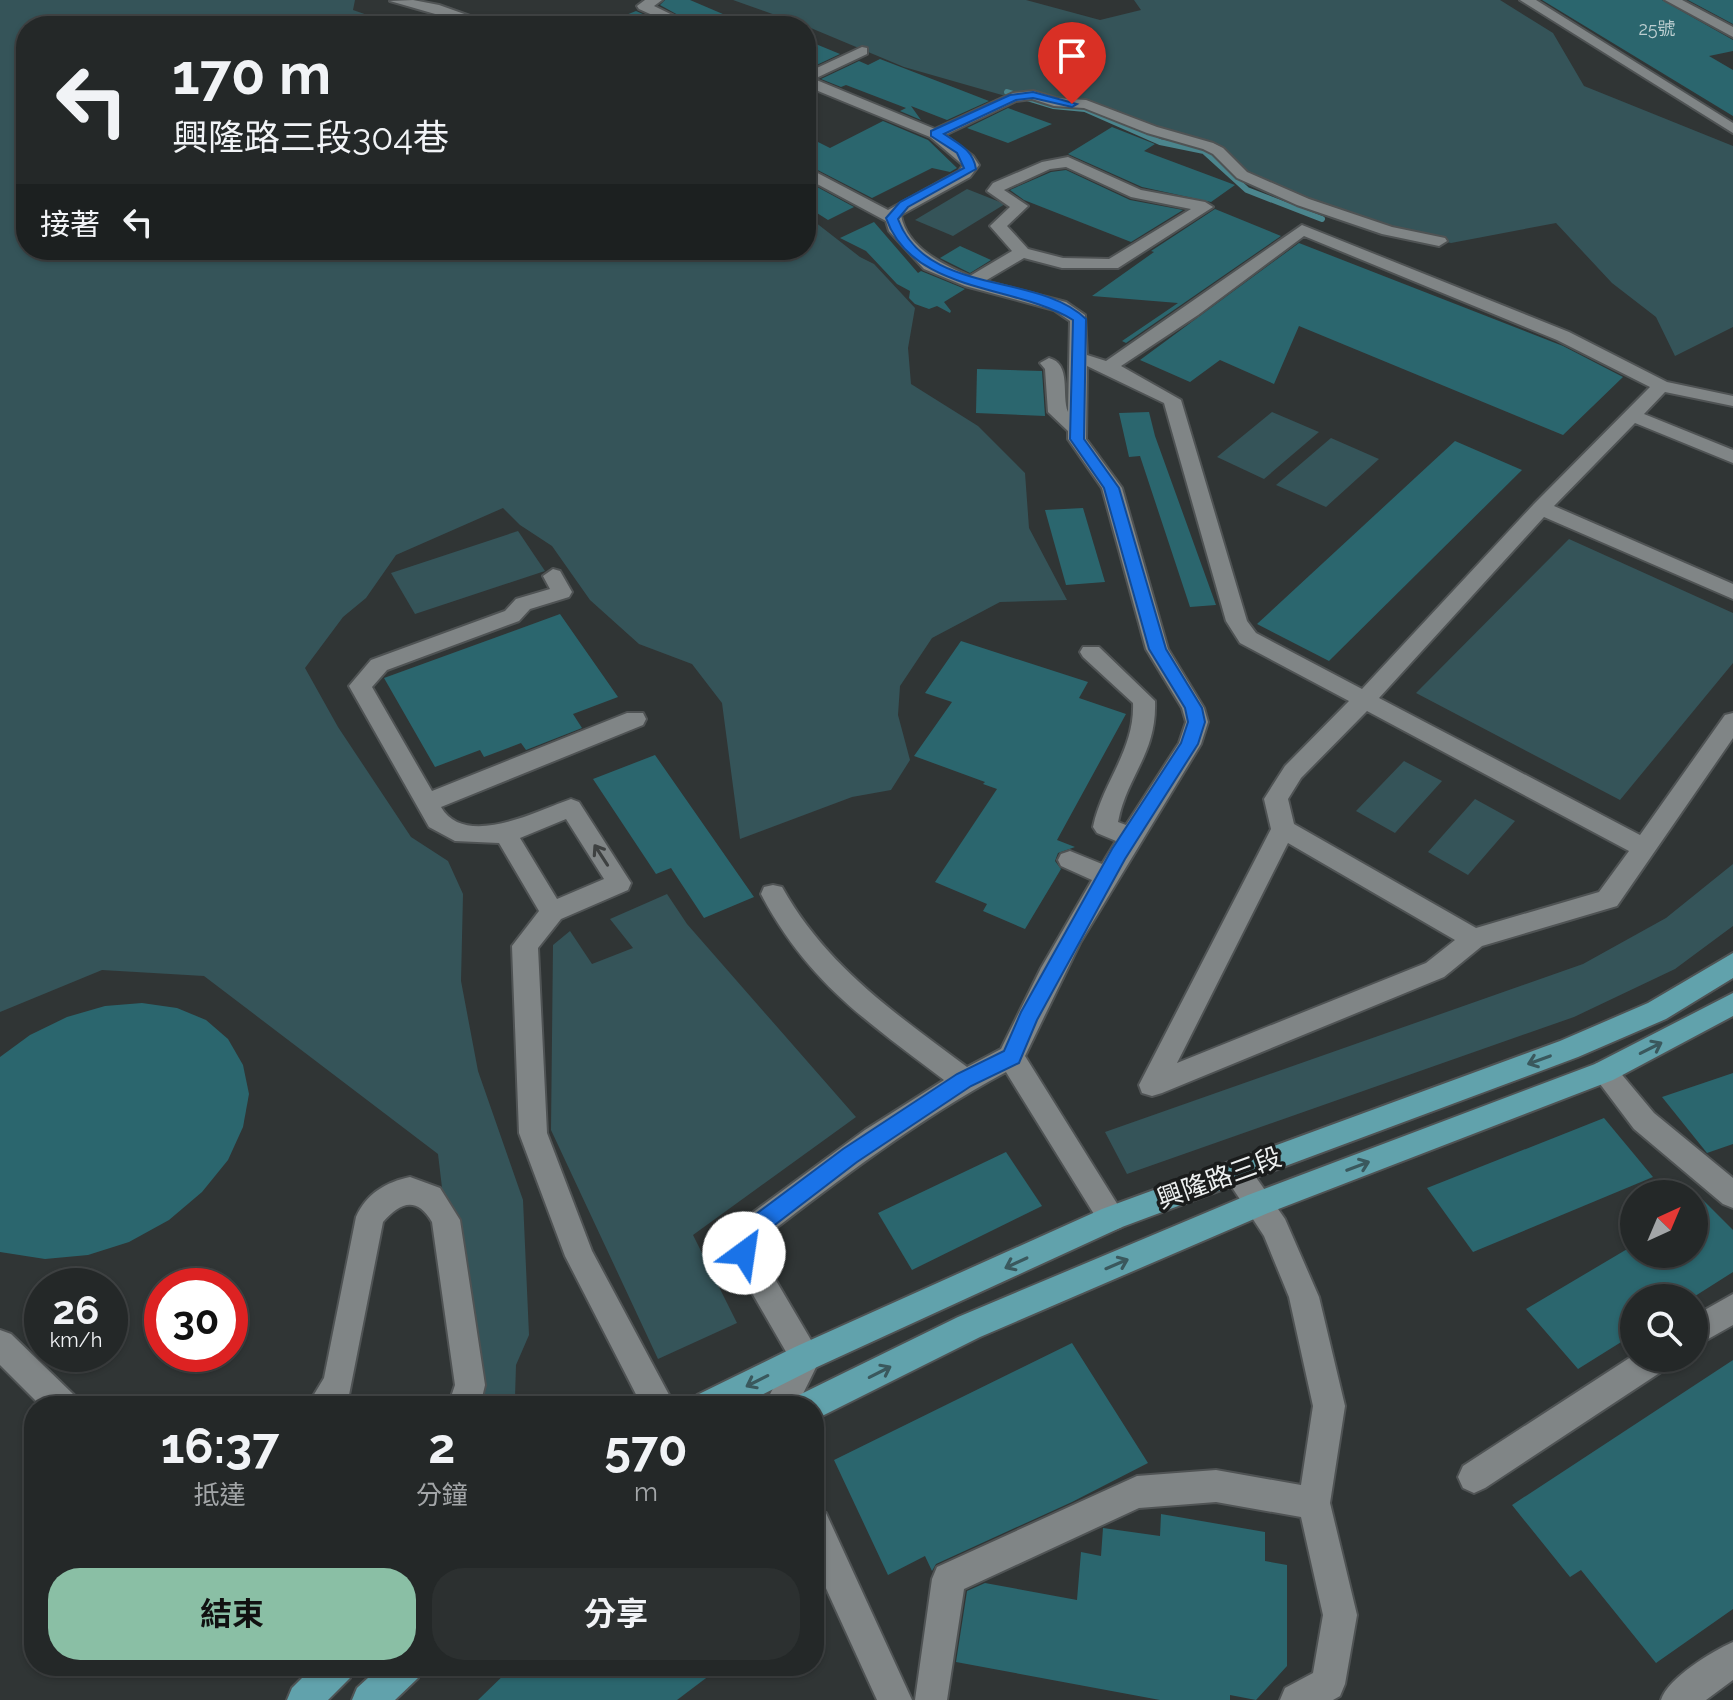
<!DOCTYPE html>
<html lang="zh-TW">
<head>
<meta charset="utf-8">
<style>
  :root { --surface:#242828; --page:#2c3030; --text:#f1f3f6; --muted:#a3a6a8; --line:#414445; --accent:#8abfa5 }
  body { margin:0; font-family:Raleway,"Noto Sans TC",sans-serif; background:var(--page); color:var(--text); height:100vh; display:flex; flex-direction:column; font-size:30px; white-space:nowrap }
  * { box-sizing:border-box; margin:0 }
  p { font-size:26px; color:var(--muted) }
  .icon { flex:none; width:44px; height:44px; fill:none; stroke:currentColor; stroke-width:2; stroke-linecap:round; stroke-linejoin:round }
  .map { position:relative; flex:1; overflow:hidden }
  .side { position:absolute; left:24px; top:1396px; width:800px; height:280px; display:flex; flex-direction:column; background:var(--surface); border-radius:32px; box-shadow:0 2px 6px #0004,0 0 0 2px var(--line) }
  .side>* { flex:none }
  .banner { position:absolute; left:16px; top:16px; width:800px; height:244px; border-radius:32px; box-shadow:0 2px 6px #0004,0 0 0 2px var(--line); background:#242828; color:var(--text); overflow:hidden }
  .needle { width:52px; rotate:44deg }
  .tools { position:absolute; left:1620px; top:1180px; display:grid; gap:16px }
  .tools a { display:grid; place-items:center; width:88px; height:88px; border-radius:50%; background:var(--surface); box-shadow:0 2px 6px #0004,0 0 0 2px var(--line); font-size:40px }
  .speed { position:absolute; left:24px; top:1268px; display:flex; gap:16px; font-size:40px; font-weight:700; text-align:center }
  .speed>* { display:grid; place-content:center; width:104px; height:104px; border-radius:50%; background:var(--surface); box-shadow:0 2px 6px #0004,0 0 0 2px var(--line); line-height:1 }
  .speed small { font-size:20px; font-weight:400 }
  .speed .limit { border:12px solid #d22; background:#fff; color:#111 }
  .pin { position:absolute; display:grid; place-items:center; width:68px; height:68px; color:#fff; margin:-82px -34px; border-radius:50% 50% 50% 0; rotate:-45deg; box-shadow:0 0 8px #0007 }
  .pin .icon { rotate:45deg }
  .me { position:absolute; width:88px; margin:-44px; rotate:31deg; stroke-linejoin:round; filter:drop-shadow(0 0 6px #0008) }
  .turn { display:flex; align-items:center; gap:28px; height:168px; padding:0 24px; font-size:36px }
  .turn .icon { width:104px; height:104px; stroke-width:2.5 }
  .turn b { display:block; font-size:56px; line-height:68px }
  .then { display:flex; align-items:center; height:76px; padding:0 24px; background:#0003; gap:16px; font-size:30px }
  .eta { display:flex; justify-content:space-evenly; align-items:center; height:136px; text-align:center }
  .eta b { font-size:48px; font-weight:700; line-height:56px }
  .action { display:flex; gap:16px; margin-top:auto; padding:16px 24px }
  .action a { flex:1; height:92px; border-radius:32px; background:var(--accent); color:#111; font-size:32px; font-weight:700; line-height:92px; text-align:center }
  .action a+a { background:var(--page); color:var(--text) }
  .map>svg:first-child { display:block }
  .green { fill:#355459 }
  .lines { fill:none; stroke-linecap:round; stroke-linejoin:round }
  .stream { stroke:#4b858d; stroke-width:6 }
  .building { fill:#2b666e }
  .minor-casing { stroke:#4f5354; stroke-width:4 }
  .major-casing { stroke:#4f5354; stroke-width:4 }
  .minor { fill:#808586; fill-rule:evenodd }
  .major { fill:#61a2ac; fill-rule:evenodd }
  .oneway { stroke:#3e4141 }
  .oneway2 { stroke:#3a585d }
  .route { fill:#1a73e8; stroke:#114b97; stroke-width:2 }
  .labels { text-anchor:middle; stroke-width:7; stroke-linejoin:round; paint-order:stroke }
  .far-number-label { font-size:18px; fill:#bcced0 }
  .street-label { font-size:26px; fill:#edf0f0; stroke:#1a1c1c }
</style>
</head>
<body>
<div class="map">
<svg width="1733" height="1700" viewBox="0 0 1733 1700">
  <rect width="100%" height="100%" fill="#303535"/>
  <!-- green -->
  <g class="green">
    <polygon points="0,0 355,0 353,10 399,26 26,26 26,250 806,250 806,215 860,257 874,264 915,308 908,348 911,384 978,426 1025,473 1029,528 1067,600 1000,602 932,638 900,686 898,715 910,760 891,790 852,797 740,839 722,703 692,664 639,644 590,600 552,546 520,525 503,508 396,555 366,598 343,617 305,668 338,727 411,837 448,861 463,894 461,981 478,1071 523,1200 529,1335 516,1365 515,1397 520,1406 468,1406 438,1154 204,976 102,970 0,1012"/>
    <polygon points="733,0 1026,0 1100,20 1141,10 1134,0 1500,0 1553,33 1584,86 1733,146 1733,327 1675,356 1656,317 1612,283 1556,223 1451,243 1400,231 1317,203 1250,174 1226,154 1091,103 1009,97 904,67 806,26"/>
    <polygon points="967,189 1005,204 953,236 915,220"/>
    <polygon points="1272,412 1319,432 1264,479 1217,457"/>
    <polygon points="1331,438 1379,459 1326,507 1276,485"/>
    <polygon points="518,531 545,571 415,614 391,573"/>
    <polygon points="1569,539 1733,613 1733,663 1620,800 1416,693"/>
    <polygon points="1404,761 1442,781 1395,833 1356,811"/>
    <polygon points="1475,799 1515,821 1468,875 1428,852"/>
    <polygon points="1733,864 1733,926 1675,969 1574,1017 1127,1174 1105,1132 1583,964 1666,918"/>
    <polygon points="667,894 687,924 856,1117 693,1235 737,1323 658,1359 551,1130 553,945 570,931 592,964 633,948 610,919"/>
  </g>
  <g class="lines">
    <!-- stream -->
    <polyline class="stream" points="1007,92 1053,106 1085,109 1160,142 1204,151 1247,190 1322,219"/>
  </g>
  <!-- building -->
  <g class="building">
    <polygon points="665,0 690,0 751,26 698,26 660,5"/>
    <polygon points="1542,0 1662,0 1733,40 1733,51 1709,56 1733,70 1733,116"/>
    <polygon points="1688,0 1733,0 1733,24"/>
    <polygon points="636,11 670,26 601,26 601,25"/>
    <polygon points="806,40 840,54 806,70"/>
    <polygon points="880,59 958,89 989,101 947,120 911,106 921,120 900,111 906,108 846,85 841,87 821,79 859,61 868,65"/>
    <polygon points="1008,108 1052,124 1008,143 967,128"/>
    <polygon points="883,121 928,140 957,168 950,172 932,168 872,198 806,164 806,136 830,148"/>
    <polygon points="1112,127 1155,144 1144,151 1235,185 1211,202 1142,187 1068,154"/>
    <polygon points="1066,170 1130,200 1183,210 1131,242 1024,200 1010,190 1051,172"/>
    <polygon points="806,181 854,207 828,220 806,206"/>
    <polygon points="1215,209 1281,236 1126,343 1122,341 1178,303 1092,296 1154,252 1151,251"/>
    <polygon points="874,222 918,273 921,271 965,289 944,302 951,311 950,313 937,306 929,309 915,304 909,298 910,291 897,284 866,251 840,238"/>
    <polygon points="1299,243 1563,346 1623,377 1563,435 1299,326 1274,384 1220,360 1190,382 1140,360"/>
    <polygon points="960,246 991,260 970,273 940,258"/>
    <polygon points="977,369 1042,371 1045,416 976,413"/>
    <polygon points="1149,412 1155,436 1216,605 1190,607 1140,456 1129,457 1119,413"/>
    <polygon points="1455,441 1522,470 1329,661 1257,624"/>
    <polygon points="1083,508 1105,582 1066,585 1045,510"/>
    <polygon points="560,614 618,697 573,714 582,728 526,750 521,743 484,757 480,750 435,767 384,678"/>
    <polygon points="961,641 1088,682 1079,698 1126,714 1057,840 1075,847 1058,853 1055,861 1061,869 1025,929 983,911 987,904 935,882 997,789 983,784 985,782 914,756 952,702 925,693"/>
    <polygon points="655,755 754,897 704,918 671,868 656,874 593,779"/>
    <polygon points="142,1003 177,1008 206,1020 228,1039 243,1065 249,1094 243,1127 228,1160 202,1192 169,1220 129,1242 88,1255 45,1259 0,1252 0,1057 30,1035 67,1017 105,1006"/>
    <polygon points="1733,1073 1733,1144 1707,1153 1662,1097"/>
    <polygon points="1604,1118 1653,1177 1473,1252 1427,1188"/>
    <polygon points="1006,1152 1042,1206 912,1270 878,1213"/>
    <polygon points="1694,1191 1733,1230 1733,1272 1692,1298 1634,1298 1634,1334 1578,1369 1526,1309 1634,1245 1634,1254 1694,1254"/>
    <polygon points="1072,1343 1148,1463 1072,1502 936,1564 932,1571 925,1556 888,1575 834,1460"/>
    <polygon points="1733,1360 1733,1609 1656,1663 1581,1570 1570,1577 1512,1505"/>
    <polygon points="1161,1514 1265,1532 1265,1561 1287,1565 1287,1666 1256,1700 1230,1695 1230,1700 1160,1700 956,1662 967,1591 985,1583 1077,1600 1081,1552 1101,1556 1103,1528 1160,1536"/>
    <polygon points="513,1666 722,1666 677,1700 478,1700"/>
  </g>
  <g class="lines">
    <!-- minor casing -->
    <g class="minor-casing">
      <g id="minor">
        <polygon points="413,0 439,5 498,26 477,26 390,1"/>
        <polygon points="645,0 662,0 654,6 695,26 677,26 639,9 637,6"/>
        <polygon points="1520,0 1536,0 1733,123 1733,133"/>
        <polygon points="1665,0 1682,0 1733,27 1733,37"/>
        <path d="M862,47L867,48V54L814,79L935,129L1013,93L1033,91L1056,98L1086,100L1157,127L1213,143L1223,148L1247,172L1309,199L1392,227L1445,238L1447,241L1439,246L1382,234L1297,205L1237,178L1213,154L1203,149L1147,133L1084,108L1054,106L1032,99L1016,101L945,135L973,156L979,165L970,177L901,215C906,247 943,265 970,276L1012,251L990,226L1010,207L987,191L993,183L1042,162L1068,157L1141,190L1205,202L1213,207L1118,268H1062L1024,258L985,281L1066,302L1085,315L1087,355L1106,361L1302,225L1569,332L1667,382L1733,396V406L1665,392L1644,414L1733,450V463L1635,423L1554,506L1733,584V599L1544,517L1379,698L1640,835L1725,715L1733,713V738L1617,906L1482,946L1444,977L1162,1093L1152,1096L1142,1093L1139,1085L1271,829L1264,799L1285,766L1349,701L1240,643L1226,621L1164,403L1087,366L1086,439L1122,488L1168,649L1204,708L1208,722L1201,744L1080,943L1025,1056L1126,1218L1122,1227L1112,1231L1102,1227L1006,1072C917,1120 837,1181 758,1242V1250L821,1357L797,1406H764L789,1357L729,1253V1241L737,1224L865,1130L944,1080C867,1021 808,983 761,894L764,887L773,885L782,887C826,966 896,1014 967,1067L1001,1049L1041,968L1092,880L1061,866L1058,860L1061,854L1070,851L1102,864L1116,841L1097,833L1093,827C1102,783 1135,750 1133,703L1083,657L1080,652L1083,647H1099L1155,701C1157,754 1127,775 1118,822L1126,825L1179,743L1186,722L1182,708L1146,649L1102,488L1068,439V431L1048,412L1045,369L1040,363L1049,358C1072,364 1061,395 1068,412L1070,321L1054,310L965,286L924,269L889,231L886,221L806,178V167L888,210L959,171L963,165L930,137L806,86V73ZM1066,167L1131,197L1191,209L1109,259L1063,258L1028,249L1007,226L1028,206L1004,190L1050,169ZM1304,236L1557,340L1650,387L1534,504L1362,689L1256,633L1247,621L1181,400L1121,366L1198,315ZM1367,711L1629,851L1599,892L1476,928L1294,824L1288,799L1301,778ZM1288,843L1455,940L1426,963L1177,1063Z"/>
        <path d="M553,569L560,571L572,592L569,597L530,609L519,621L387,670L372,687L432,791L627,713H643L646,719L643,725L441,807C464,847 531,814 563,802L571,799L579,802L631,883L628,890L561,919L538,948L547,1133L592,1251L675,1406H642L565,1256L519,1133L512,946L539,911L499,843L455,841L429,827L349,686L371,660L505,611L516,599L550,589L543,576ZM566,819L604,879L557,899L520,838Z"/>
        <polygon points="1604,1061 1613,1064 1654,1113 1733,1178 1733,1208 1723,1204 1634,1129 1591,1072 1595,1064"/>
        <polygon points="1236,1160 1246,1163 1285,1219 1319,1297 1345,1406 1330,1503 1357,1615 1345,1684 1340,1696 1333,1700 1280,1700 1285,1688 1313,1673 1323,1615 1301,1517 1216,1502 1139,1508 964,1589 947,1700 915,1700 932,1579 937,1567 1137,1476 1216,1470 1301,1485 1313,1406 1289,1297 1264,1236 1222,1172 1226,1163"/>
        <path d="M410,1177L440,1188L460,1220L485,1385L480,1406H448L455,1385L432,1222C417,1196 400,1202 383,1222L349,1395L341,1406H307L324,1378L356,1217C366,1194 386,1182 410,1177Z"/>
        <polygon points="1733,1294 1733,1325 1694,1347 1694,1316"/>
        <polygon points="0,1330 11,1334 74,1395 79,1406 41,1406 0,1365"/>
        <polygon points="1634,1355 1634,1358 1671,1358 1667,1368 1485,1488 1474,1493 1463,1488 1458,1477 1463,1466"/>
        <polygon points="814,1509 826,1513 912,1700 877,1700 814,1562"/>
        <path d="M1733,1642V1680L1706,1700H1661C1667,1679 1712,1651 1733,1642Z"/>
      </g>
    </g>
    <!-- major casing -->
    <g class="major-casing">
      <g id="major">
        <polygon points="1733,953 1733,978 1666,1019 1578,1057 1122,1227 817,1367 740,1406 692,1406 697,1395 795,1347 1102,1209 1560,1041 1648,1003"/>
        <polygon points="1733,993 1733,1016 1613,1080 1268,1213 980,1337 814,1420 814,1406 794,1406 799,1395 958,1317 1248,1195 1595,1064"/>
        <polygon points="314,1666 355,1666 350,1678 328,1700 287,1700 292,1688"/>
        <polygon points="381,1666 423,1666 418,1678 395,1700 352,1700 357,1688"/>
      </g>
    </g>
    <!-- minor -->
    <use href="#minor" class="minor"/>
    <!-- major -->
    <use href="#major" class="major"/>
  </g>
  <!-- one-way arrows -->
  <defs><path id="oneway-shaft" d="M-6 0H5M1.5-3L5.5 0L1.5 3" fill="none" stroke-width="1.6" stroke-linecap="round" stroke-linejoin="round" transform="scale(2)"/></defs>
  <use class="oneway" href="#oneway-shaft" transform="translate(601 855) rotate(-123)"/>
  <g class="oneway2">
    <use href="#oneway-shaft" transform="translate(1651 1048) rotate(-27)"/>
    <use href="#oneway-shaft" transform="translate(1539 1060) rotate(160)"/>
    <use href="#oneway-shaft" transform="translate(1358 1166) rotate(-21)"/>
    <use href="#oneway-shaft" transform="translate(1016 1263) rotate(155)"/>
    <use href="#oneway-shaft" transform="translate(1117 1264) rotate(-23)"/>
    <use href="#oneway-shaft" transform="translate(880 1372) rotate(-27)"/>
    <use href="#oneway-shaft" transform="translate(757 1381) rotate(153)"/>
  </g>
  <!-- route -->
  <path class="route" d="M1033,92L1077,104L1072,107L1033,98L1016,100L944,134C959,144 973,150 976,169L908,207L898,219C926,296 1038,272 1086,319L1084,439L1119,488L1166,649L1202,708L1205,722L1198,744L1125,859L1037,1020L1019,1063L971,1086L857,1162L755,1240L751,1260L744,1263L736,1260C730,1246 733,1238 740,1226L843,1149L957,1074L1004,1051L1021,1012L1112,849L1181,743L1188,722L1185,708L1149,649L1104,488L1070,439L1073,320C1015,284 913,294 886,218L900,202L964,168L957,153L931,136V131L1010,95Z"/>
  <g class="labels">
    <!-- far-number labels -->
    <g class="far-number-label">
      <text x="1657" y="35">25號</text>
    </g>
    <!-- street labels -->
    <g class="street-label">
      <text transform="translate(1219 1178) rotate(-20)" y="9">興隆路三段</text>
    </g>
  </g>
</svg>
<div class="tools">
<a><svg class="needle" viewBox="-14 -14 28 28"><path d="M0-13l5 13h-10z" fill="#e53935"/><path d="M0 13l5-13h-10z" fill="#a3a6a8"/></svg></a>
<a><svg class="icon" aria-label="search" viewBox="0 0 24 24"><circle cx="10" cy="10" r="6"/><path d="M15 15l6 6"/></svg></a>
</div>
<div class="speed"><div>26<small>km/h</small></div><div class="limit">30</div></div>
<div class="pin" style="left:1072px;top:104px;background:#d93025"><svg class="icon" aria-label="arrive" viewBox="0 0 24 24"><path d="M6 21V4h12l-3 4 3 4H6"/></svg></div>
<svg class="me" style="left:744px;top:1253px" viewBox="-20 -20 40 40"><circle r="19" fill="#fff"/><path d="M0-13L10 11 0 6-10 11z" fill="#1a73e8"/></svg>
<div class="banner">
<div class="turn"><svg class="icon" aria-label="left" viewBox="0 0 24 24"><path d="M17 20v-9H6M10 6l-5 5 5 5"/></svg><div><b>170 m</b>興隆路三段304巷</div></div>
<div class="then">接著<svg class="icon" aria-label="left" viewBox="0 0 24 24"><path d="M17 20v-9H6M10 6l-5 5 5 5"/></svg></div>
</div>
<section class="side">
<div class="eta">
<div><b>16:37</b><p>抵達</p></div>
<div><b>2</b><p>分鐘</p></div>
<div><b>570</b><p>m</p></div>
</div>
<div class="action"><a>結束</a><a>分享</a></div>
</section>
</div>
</body>
</html>
